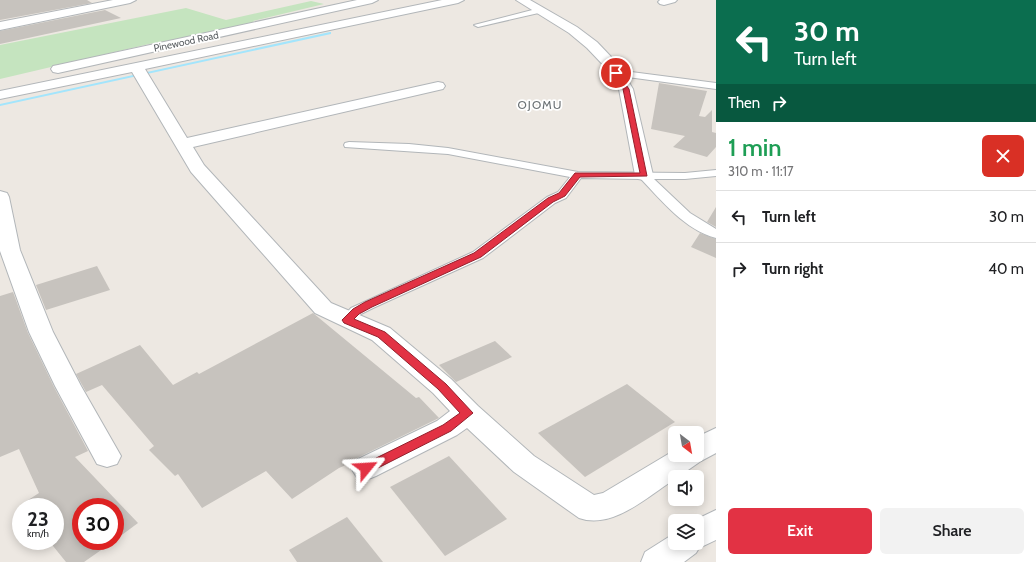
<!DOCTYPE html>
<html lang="en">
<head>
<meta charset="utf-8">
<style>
  :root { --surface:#fff; --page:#f2f2f2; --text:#202124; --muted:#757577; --line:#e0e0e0; --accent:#e23244 }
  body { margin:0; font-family:Cabin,sans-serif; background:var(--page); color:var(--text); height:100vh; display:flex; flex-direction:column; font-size:15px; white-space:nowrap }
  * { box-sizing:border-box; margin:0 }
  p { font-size:13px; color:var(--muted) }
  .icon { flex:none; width:22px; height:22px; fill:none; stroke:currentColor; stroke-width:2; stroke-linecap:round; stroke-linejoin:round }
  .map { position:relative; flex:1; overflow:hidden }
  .side { display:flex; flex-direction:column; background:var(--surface); width:320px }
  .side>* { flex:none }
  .top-card { background:#0b6e4f; color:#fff; overflow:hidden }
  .needle { width:26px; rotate:149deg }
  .tools { position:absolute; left:668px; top:426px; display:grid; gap:8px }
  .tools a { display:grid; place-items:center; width:36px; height:36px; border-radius:6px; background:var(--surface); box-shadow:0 2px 10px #0003; font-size:20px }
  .speed { position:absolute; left:12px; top:498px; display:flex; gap:8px; font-size:20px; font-weight:700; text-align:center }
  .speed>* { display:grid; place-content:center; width:52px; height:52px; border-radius:50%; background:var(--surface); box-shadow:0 2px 10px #0003; line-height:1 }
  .speed small { font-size:10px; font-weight:400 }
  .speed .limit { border:6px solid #d22; background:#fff; color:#111 }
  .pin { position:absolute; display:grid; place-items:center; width:34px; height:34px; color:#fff; margin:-17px; border:2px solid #fff; border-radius:50%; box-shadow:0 1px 4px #0007 }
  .me { position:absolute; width:44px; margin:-22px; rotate:63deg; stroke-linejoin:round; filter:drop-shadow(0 0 3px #0008) }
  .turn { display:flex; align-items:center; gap:14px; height:84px; padding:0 12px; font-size:18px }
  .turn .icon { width:52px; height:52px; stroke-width:2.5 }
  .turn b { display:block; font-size:28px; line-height:34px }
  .then { display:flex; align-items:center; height:38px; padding:0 12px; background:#0003; gap:8px; font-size:15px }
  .round { display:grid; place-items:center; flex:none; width:42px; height:42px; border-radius:6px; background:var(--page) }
  .summary { display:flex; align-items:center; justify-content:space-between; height:68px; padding:0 12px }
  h1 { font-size:24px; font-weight:600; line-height:30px; color:#1e9e55 }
  .button { display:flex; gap:8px; margin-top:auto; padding:8px 12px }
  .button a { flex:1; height:46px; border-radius:6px; background:var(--accent); color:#fff; font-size:16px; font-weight:600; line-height:46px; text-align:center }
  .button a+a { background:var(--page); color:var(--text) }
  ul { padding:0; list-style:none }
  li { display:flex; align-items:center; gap:12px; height:52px; padding:0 12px; border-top:1px solid var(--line) }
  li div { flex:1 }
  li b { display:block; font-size:15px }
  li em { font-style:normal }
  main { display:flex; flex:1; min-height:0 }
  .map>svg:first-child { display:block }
  .green { fill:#c5e4bf }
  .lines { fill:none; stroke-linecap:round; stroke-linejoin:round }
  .stream { fill:#a3e5fc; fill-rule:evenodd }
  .building { fill:#c7c3be }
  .service-casing { stroke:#b2b6b9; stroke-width:2 }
  .minor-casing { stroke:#b2b6b9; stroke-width:2 }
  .tertiary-casing { stroke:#b2b6b9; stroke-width:2 }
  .service { fill:#fff; fill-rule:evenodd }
  .minor { fill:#fff; fill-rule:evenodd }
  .tertiary { fill:#fff; fill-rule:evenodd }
  .route { fill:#e23244; stroke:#93202c }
  .labels { text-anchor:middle; stroke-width:3.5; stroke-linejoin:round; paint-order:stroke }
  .far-street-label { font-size:10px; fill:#5a5f62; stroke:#fff }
  .far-quarter-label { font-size:12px; letter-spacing:1px; fill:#6b7174; stroke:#fff }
</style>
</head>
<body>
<main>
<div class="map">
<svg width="716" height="562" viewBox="0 0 716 562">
  <rect width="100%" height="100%" fill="#ede8e2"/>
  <!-- green -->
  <polygon class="green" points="311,1 324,4 253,21 257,25 149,44 0,79 0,45 186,8 226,20"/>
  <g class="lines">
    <!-- stream -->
    <polygon class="stream" points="330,32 331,32 331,34 0,106 0,104"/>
  </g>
  <!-- building -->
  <g class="building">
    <polygon points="0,0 87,0 92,3 0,20"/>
    <polygon points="105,10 121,18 0,44 0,31"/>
    <polygon points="659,83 707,91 699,116 705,117 712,110 712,132 716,133 716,147 707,157 673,147 685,136 651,129"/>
    <polygon points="716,207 716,227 707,222"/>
    <polygon points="700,233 716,239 716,258 691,247"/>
    <polygon points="97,266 110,290 46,310 36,285"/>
    <polygon points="13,292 28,333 54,387 88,451 75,457 138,523 115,540 115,507 81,507 81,541 114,541 84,562 66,562 49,541 57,541 55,539 55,507 29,507 25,502 39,493 19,449 0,457 0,296"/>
    <polygon points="313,313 416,398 419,397 439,418 355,459 353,462 339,468 292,499 266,471 202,508 178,474 175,476 149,450 154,446 102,385 86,392 76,374 140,345 173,385 197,372 199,374"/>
    <polygon points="495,341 512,357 456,382 439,365"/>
    <polygon points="627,384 675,422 585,477 538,433"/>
    <polygon points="449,456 507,519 445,556 390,487"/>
    <polygon points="347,517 383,562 297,562 289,550"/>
  </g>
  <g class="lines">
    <!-- service casing -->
    <g class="service-casing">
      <g id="service">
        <polygon points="540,8 544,10 543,12 478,27 474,25"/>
        <polygon points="616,70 716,83 716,89 613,75 612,73"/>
        <path d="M349,142L409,144L448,148L578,172L685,173L716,170V176L685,179H654L690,213L716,229V238C685,230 662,201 641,179L581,178L566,198L555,203L483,258L373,308C369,310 365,312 361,314C354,320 352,326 342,323L340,320L351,308L473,252L547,197L558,192L570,177L448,154L345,147L344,145L345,143Z"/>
      </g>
    </g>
    <!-- minor casing -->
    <g class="minor-casing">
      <g id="minor">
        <polygon points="113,0 136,0 130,3 0,30 0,22"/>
        <polygon points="357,0 378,0 372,3 58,73 53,72 51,69 53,66 58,65"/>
        <path d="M442,0H464L458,3L145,69L187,138L438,82L443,83L445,86L443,89L193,147L204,165L331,303L390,328L451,379L478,406L534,456L594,495L603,493L675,450V455H697V437L716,428V453L701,461L678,477H675V479C648,496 613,530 579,518L514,472L467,428L457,435L376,476L366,480L356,476L351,468L356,460L437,421L450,411L433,393L372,340L315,313L191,172L132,72L0,99V91Z"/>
        <polygon points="660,0 677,0 675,2 664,5 660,4 658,2"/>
        <polygon points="0,191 7,193 9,197 20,250 53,332 81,386 121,456 117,464 107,467 97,464 55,386 29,332 0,251"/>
        <polygon points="716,510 716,540 699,548 696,553 684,562 641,562 645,552 675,533 675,543 697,543 697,521 693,521"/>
      </g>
    </g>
    <!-- tertiary casing -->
    <g class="tertiary-casing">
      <polygon id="tertiary" points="516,0 530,0 577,27 597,42 618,64 633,89 653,175 650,179 644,180 638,179 635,175 619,89 607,69 587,48 569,33"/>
    </g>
    <!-- service -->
    <use href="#service" class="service"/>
    <!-- minor -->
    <use href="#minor" class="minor"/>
    <!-- tertiary -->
    <use href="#tertiary" class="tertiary"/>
  </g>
  <!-- route -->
  <polygon class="route" points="616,71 629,89 647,176 580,177 565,196 553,202 481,257 372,307 359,314 354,319 385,332 446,384 473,413 451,431 370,472 366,473 362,472 360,468 362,465 443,425 460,413 438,389 378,337 344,323 342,320 353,309 365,302 474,253 548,198 559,193 575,173 640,173 623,89 613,73"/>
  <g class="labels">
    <!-- far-street labels -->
    <g class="far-street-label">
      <text transform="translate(186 41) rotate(-12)" y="4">Pinewood Road</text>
    </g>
    <!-- far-quarter labels -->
    <g class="far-quarter-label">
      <text x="540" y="109">OJOMU</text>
    </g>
  </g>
</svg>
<div class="tools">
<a><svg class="needle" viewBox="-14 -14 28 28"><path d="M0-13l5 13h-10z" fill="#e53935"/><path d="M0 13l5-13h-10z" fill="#757577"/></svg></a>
<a><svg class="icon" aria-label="sound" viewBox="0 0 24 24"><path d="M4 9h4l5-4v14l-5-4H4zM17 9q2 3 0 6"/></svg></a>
<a><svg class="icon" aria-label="layers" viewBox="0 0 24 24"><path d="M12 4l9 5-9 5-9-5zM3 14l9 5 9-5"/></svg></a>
</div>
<div class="speed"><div>23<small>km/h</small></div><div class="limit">30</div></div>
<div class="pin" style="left:616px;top:73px;background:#d93025"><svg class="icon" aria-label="arrive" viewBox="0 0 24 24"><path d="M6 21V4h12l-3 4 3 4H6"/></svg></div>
<svg class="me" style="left:366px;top:468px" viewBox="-20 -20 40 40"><path d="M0-17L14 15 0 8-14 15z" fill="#e23244" stroke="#fff" stroke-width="4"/></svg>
</div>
<section class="side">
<div class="top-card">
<div class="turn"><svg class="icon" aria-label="left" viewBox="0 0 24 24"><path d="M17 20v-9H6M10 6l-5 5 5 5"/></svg><div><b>30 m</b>Turn left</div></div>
<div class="then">Then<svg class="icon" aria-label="right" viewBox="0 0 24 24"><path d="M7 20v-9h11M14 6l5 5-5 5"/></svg></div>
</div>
<div class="summary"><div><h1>1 min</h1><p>310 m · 11:17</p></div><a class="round" style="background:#d93025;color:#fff"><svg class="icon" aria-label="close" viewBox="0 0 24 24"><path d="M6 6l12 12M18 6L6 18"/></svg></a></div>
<ul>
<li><svg class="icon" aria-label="left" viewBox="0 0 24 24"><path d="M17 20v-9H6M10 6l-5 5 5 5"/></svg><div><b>Turn left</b></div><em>30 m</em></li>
<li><svg class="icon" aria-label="right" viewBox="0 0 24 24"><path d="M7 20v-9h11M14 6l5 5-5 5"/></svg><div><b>Turn right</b></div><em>40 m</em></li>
</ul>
<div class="button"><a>Exit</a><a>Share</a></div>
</section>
</main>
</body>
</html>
